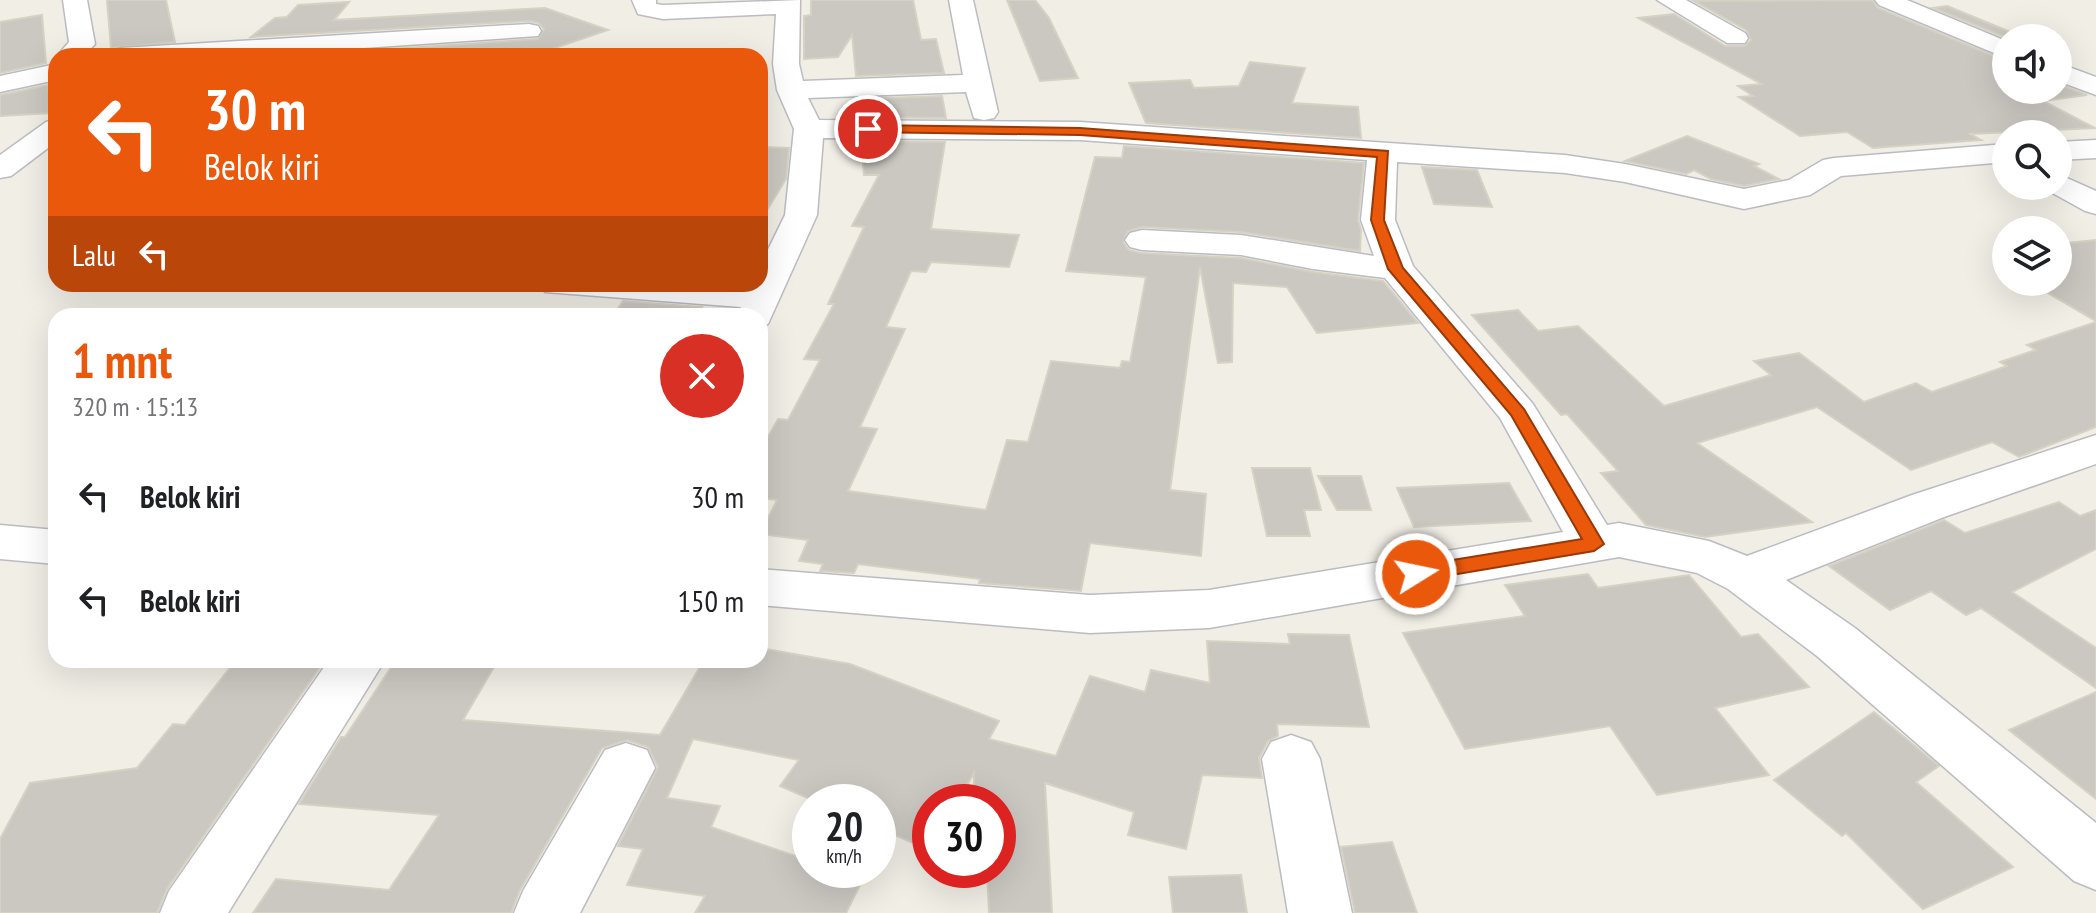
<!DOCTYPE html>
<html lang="id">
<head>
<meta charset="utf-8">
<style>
  :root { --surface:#fff; --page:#f6f6f6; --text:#202124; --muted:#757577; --accent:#ea580c }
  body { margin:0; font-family:"PT Sans Narrow",sans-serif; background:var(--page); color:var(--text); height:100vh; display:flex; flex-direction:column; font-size:30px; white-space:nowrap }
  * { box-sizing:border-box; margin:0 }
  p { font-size:26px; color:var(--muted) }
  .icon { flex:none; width:44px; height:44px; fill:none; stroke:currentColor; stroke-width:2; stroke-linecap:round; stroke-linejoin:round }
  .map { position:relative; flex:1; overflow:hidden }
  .side { position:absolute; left:48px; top:308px; width:720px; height:360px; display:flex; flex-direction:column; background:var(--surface); border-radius:24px; box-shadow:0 8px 32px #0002 }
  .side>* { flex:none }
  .top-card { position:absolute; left:48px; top:48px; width:720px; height:244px; border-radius:24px; box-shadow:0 8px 32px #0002; background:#ea580c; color:#fff; overflow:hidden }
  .controls { position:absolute; left:1992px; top:24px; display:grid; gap:16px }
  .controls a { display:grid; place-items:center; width:80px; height:80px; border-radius:50%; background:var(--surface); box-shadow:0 8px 32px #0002; font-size:40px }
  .speed { position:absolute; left:792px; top:784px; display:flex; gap:16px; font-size:40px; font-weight:700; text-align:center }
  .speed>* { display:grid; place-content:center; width:104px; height:104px; border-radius:50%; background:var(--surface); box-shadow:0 8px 32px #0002; line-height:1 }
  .speed small { font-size:20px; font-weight:400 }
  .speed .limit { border:12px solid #d22; background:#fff; color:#111 }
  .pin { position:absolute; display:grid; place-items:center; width:68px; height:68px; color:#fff; margin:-34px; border:4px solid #fff; border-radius:50%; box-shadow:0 2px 8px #0007 }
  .me { position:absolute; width:88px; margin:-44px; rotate:80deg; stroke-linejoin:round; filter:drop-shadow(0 0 6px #0008) }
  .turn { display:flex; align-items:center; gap:28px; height:168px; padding:0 24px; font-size:36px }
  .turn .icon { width:104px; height:104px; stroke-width:2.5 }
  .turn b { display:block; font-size:56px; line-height:68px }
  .then { display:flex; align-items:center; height:76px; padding:0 24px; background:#0003; gap:16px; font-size:30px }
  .round { display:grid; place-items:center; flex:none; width:84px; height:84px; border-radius:42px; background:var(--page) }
  .overview { display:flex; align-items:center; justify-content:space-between; height:136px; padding:0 24px }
  h1 { font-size:48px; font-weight:600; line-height:60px; color:var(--accent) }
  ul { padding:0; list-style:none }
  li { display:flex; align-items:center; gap:24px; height:104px; padding:0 24px }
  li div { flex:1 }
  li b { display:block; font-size:30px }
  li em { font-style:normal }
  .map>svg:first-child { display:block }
  .building { fill:#cbc8c2; stroke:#d5d1c3; stroke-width:2 }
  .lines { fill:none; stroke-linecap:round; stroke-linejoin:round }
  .minor-casing { stroke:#babcc1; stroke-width:3 }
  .minor { fill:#fff; fill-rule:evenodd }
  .route { fill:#ea580c; stroke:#983908; stroke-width:2 }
</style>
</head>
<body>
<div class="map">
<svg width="2096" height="913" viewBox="0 0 2096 913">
  <rect width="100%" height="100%" fill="#f0eee5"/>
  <!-- building -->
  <g class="building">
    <polygon points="107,0 166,0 175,42 111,48"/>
    <polygon points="811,0 913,0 921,40 936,39 944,73 856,76 852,35 838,57 804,59 804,16 811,15"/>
    <polygon points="1007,0 1035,0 1049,18 1078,78 1040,81"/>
    <polygon points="1872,0 1878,8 2006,61 2006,90 2058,90 2058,84 2087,95 2043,101 2095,128 1970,134 1981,140 1873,148 1847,132 1800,136 1739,97 1753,96 1738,86 1762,84 1638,18 1674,14 1725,46 1745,46 1751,40 1746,30 1694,1"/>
    <polygon points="349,2 334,20 545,8 608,30 531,56 289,56 538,39 544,29 539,23 529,21 251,37 275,18 287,17 298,5"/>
    <polygon points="1947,6 2025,38 2007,38 1933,8"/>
    <polygon points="42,15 46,63 0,73 0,22"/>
    <polygon points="1250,62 1305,68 1292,103 1358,107 1361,138 1146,123 1129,83 1190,80 1194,88 1239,86"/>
    <polygon points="48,85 51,113 0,116 0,95"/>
    <polygon points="942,96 946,118 859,117 858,99"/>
    <polygon points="1687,136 1759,164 1754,166 1779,179 1744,186 1711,179 1694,170 1686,174 1625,161"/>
    <polygon points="861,141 945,142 931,229 1019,235 1009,267 931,262 926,272 911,271 886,327 905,329 860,427 877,429 848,491 986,510 1007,440 1028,442 1051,361 1120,368 1122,361 1130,362 1146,277 1066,271 1095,157 1122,158 1124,146 1364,163 1358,220 1361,230 1360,251 1241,232 1142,227 1128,231 1123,242 1129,250 1141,253 1241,258 1313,272 1383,281 1418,323 1317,333 1287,287 1233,283 1232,362 1218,363 1200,267 1170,490 1206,494 1201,556 1090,543 1081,591 979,583 980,579 858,564 854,573 820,571 823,564 799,561 808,540 760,534 777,500 760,498 760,451 778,419 788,420 820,360 804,359 834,304 828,304 864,227 852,226 879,175 864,175"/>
    <polygon points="760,147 789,148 786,179 760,222"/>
    <polygon points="1422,167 1477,170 1492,207 1434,204"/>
    <polygon points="2096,240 2096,321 2029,282 2058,282 2058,244"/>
    <polygon points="623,301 702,307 696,316 613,316"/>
    <polygon points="1518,310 1538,331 1578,326 1664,406 1771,375 1754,361 1799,353 1864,402 1916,383 1932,392 2007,366 2000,362 2036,350 2027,345 2096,322 2096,427 2019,457 1992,442 1911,470 1817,407 1697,443 1812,522 1705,537 1646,525 1601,473 1618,471 1567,414 1561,415 1472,315"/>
    <polygon points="1252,468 1310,468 1321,510 1304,510 1310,536 1267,536"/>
    <polygon points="1318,476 1361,476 1371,510 1337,510"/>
    <polygon points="1509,483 1531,521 1414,527 1397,488"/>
    <polygon points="2059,502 2080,516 2096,510 2096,549 2012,592 2096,648 2096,688 1981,608 1966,615 1931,591 1890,610 1829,566 1944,520 1965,533"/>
    <polygon points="1588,574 1598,588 1689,575 1741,637 1758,634 1809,687 1715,708 1769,775 1657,795 1610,726 1465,749 1403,633 1525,616 1505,585"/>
    <polygon points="1288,634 1349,635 1369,727 1277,724 1278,736 1268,741 1259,758 1262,778 1202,775 1186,849 1128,835 1134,812 1045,783 1052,913 989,913 987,870 998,870 998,802 974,802 974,773 957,802 930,802 930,850 878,828 878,802 817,802 780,786 799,760 693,739 667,798 720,806 711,827 810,861 810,870 836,870 863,879 846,913 695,913 705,896 627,885 643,849 618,846 658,767 648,747 627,740 602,748 520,890 511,913 253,913 276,879 389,890 439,815 299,804 341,737 345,737 396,660 498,660 463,720 660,735 704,660 760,660 760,648 850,664 999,721 989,739 1056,756 1090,676 1145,692 1151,670 1210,683 1207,641 1290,644"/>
    <polygon points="236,660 325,660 167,889 157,913 0,913 0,839 30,783 137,768 173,724 185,725"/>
    <polygon points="2096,692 2096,799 2009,730"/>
    <polygon points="1874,712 1939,766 1916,782 2013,867 1923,909 1846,833 1842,836 1774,780"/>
    <polygon points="1392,842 1417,913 1355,913 1341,847"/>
    <polygon points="1241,875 1247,913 1173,913 1169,877"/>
  </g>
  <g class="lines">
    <!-- minor casing -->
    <g class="minor-casing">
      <g id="minor">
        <polygon points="63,0 87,0 95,44 84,56 57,56 69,42"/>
        <polygon points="632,0 656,0 656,4 663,5 800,0 799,64 803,81 963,75 949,0 973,0 998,112 994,118 984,120 974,118 966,92 808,98 819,120 1080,122 1565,155 1625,164 1744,189 1789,180 1823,160 1834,158 2006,144 2006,162 1841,176 1810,195 1744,209 1625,182 1565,173 1397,162 1395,220 1413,266 1533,404 1607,525 1619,523 1709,541 1747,556 1912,495 2096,435 2096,464 1944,517 1786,580 1855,628 2096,823 2096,890 2074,881 1817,656 1728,589 1697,573 1619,557 1209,628 1090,633 760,605 760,569 1090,595 1209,590 1563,532 1500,418 1385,278 1313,269 1241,255 1142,250 1130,247 1125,240 1130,233 1142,230 1241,235 1374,256 1361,220 1367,160 1080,140 823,138 817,215 768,324 760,326 760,316 736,316 741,307 545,292 540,284 760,284 760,266 785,215 794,129 777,90 773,64 776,14 663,19 638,14"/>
        <polygon points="1657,0 1686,0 1745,33 1748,38 1745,43 1727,43"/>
        <polygon points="1875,0 1907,0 2006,41 2006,58 1879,5"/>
        <polygon points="529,24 538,26 541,31 538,36 245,56 108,56 112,51 121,48"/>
        <polygon points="2058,63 2096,77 2096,95 2058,81"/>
        <polygon points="56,64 56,80 0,92 0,76"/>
        <polygon points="56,119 56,142 11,176 0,178 0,155 46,122"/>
        <polygon points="2096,140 2096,158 2058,160 2058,142"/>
        <polygon points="2058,174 2096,191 2096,214 2085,211 2047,190 2044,186 2058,186"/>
        <polygon points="0,525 56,530 56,564 0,559"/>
        <polygon points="329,660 385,660 228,913 160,913 169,891"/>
        <polygon points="1291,735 1311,742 1320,759 1352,913 1288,913 1262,759 1271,742"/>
        <polygon points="626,743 647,750 655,768 580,913 514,913 523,891 605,750"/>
      </g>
    </g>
    <!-- minor -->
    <use href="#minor" class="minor"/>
  </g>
  <!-- route -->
  <polygon class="route" points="868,125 1080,128 1388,151 1384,220 1403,268 1524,409 1604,544 1594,551 1416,581 1409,579 1406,574 1409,568 1416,566 1582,539 1511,415 1388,269 1371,220 1377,157 1080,135 864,132 862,129"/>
</svg>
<div class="controls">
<a><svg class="icon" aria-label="sound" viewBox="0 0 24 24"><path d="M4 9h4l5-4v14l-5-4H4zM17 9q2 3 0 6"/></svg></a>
<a><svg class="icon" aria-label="search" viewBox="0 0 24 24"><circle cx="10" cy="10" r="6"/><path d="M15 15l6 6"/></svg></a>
<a><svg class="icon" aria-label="layers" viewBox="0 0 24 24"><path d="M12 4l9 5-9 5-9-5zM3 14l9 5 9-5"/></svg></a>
</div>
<div class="speed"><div>20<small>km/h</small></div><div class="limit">30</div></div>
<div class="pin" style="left:868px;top:129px;background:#d93025"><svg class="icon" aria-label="arrive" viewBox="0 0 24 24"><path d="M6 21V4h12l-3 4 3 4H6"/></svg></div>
<svg class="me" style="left:1416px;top:574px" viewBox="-20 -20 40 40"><circle r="17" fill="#ea580c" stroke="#fff" stroke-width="3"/><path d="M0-11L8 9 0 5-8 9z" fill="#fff"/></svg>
<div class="top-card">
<div class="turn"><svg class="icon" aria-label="left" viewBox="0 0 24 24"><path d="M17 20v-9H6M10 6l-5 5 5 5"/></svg><div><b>30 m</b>Belok kiri</div></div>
<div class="then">Lalu<svg class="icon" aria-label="left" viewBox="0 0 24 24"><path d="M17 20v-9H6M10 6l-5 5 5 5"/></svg></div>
</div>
<section class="side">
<div class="overview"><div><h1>1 mnt</h1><p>320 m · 15:13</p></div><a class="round" style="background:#d93025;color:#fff"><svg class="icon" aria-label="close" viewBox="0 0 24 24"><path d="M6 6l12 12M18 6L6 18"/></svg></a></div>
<ul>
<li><svg class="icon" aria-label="left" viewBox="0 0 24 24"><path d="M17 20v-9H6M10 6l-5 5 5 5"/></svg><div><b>Belok kiri</b></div><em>30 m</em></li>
<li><svg class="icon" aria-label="left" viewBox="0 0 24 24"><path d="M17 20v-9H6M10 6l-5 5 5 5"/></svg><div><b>Belok kiri</b></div><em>150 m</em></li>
</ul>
</section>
</div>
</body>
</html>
